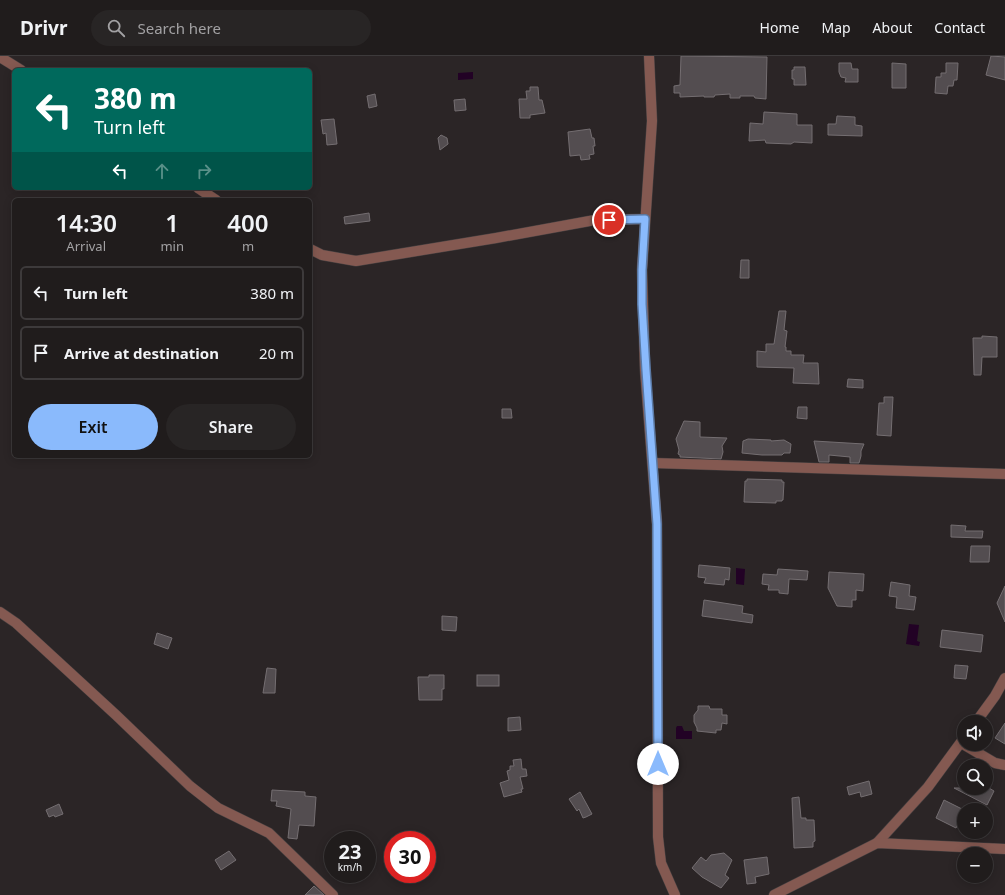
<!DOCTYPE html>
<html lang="en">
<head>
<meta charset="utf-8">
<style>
  :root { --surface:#201c1c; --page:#282525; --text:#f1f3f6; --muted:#a2a1a3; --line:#3d3a3b; --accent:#8abafc }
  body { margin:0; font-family:"Noto Sans",sans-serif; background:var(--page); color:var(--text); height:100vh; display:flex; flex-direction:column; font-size:15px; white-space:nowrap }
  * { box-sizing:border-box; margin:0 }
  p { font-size:13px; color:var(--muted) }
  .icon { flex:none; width:22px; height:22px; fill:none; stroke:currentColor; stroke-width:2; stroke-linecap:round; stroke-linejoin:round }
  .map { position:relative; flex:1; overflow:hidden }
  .side { position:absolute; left:12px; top:142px; width:300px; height:260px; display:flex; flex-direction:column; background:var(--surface); border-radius:6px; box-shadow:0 2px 10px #0003,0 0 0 1px var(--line) }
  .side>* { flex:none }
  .hud { position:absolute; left:12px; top:12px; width:300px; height:122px; border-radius:6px; box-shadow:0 2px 10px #0003,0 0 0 1px var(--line); background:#00695c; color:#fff; overflow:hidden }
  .fabs { position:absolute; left:957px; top:659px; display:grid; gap:8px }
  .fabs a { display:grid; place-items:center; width:36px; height:36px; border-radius:50%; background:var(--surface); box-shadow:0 2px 10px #0003,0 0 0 1px var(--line); font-size:20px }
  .speed { position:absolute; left:324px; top:775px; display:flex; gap:8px; font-size:20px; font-weight:700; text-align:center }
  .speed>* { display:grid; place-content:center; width:52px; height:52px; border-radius:50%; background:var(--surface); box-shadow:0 2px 10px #0003,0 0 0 1px var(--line); line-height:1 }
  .speed small { font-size:10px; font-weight:400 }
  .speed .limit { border:6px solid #d22; background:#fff; color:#111 }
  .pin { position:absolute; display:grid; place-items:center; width:34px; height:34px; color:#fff; margin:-17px; border:2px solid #fff; border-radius:50%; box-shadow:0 1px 4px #0007 }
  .me { position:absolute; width:44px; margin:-22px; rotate:0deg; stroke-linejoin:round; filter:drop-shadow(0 0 3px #0008) }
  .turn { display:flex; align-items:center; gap:14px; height:84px; padding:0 16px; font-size:18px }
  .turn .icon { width:52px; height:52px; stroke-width:2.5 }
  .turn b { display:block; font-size:28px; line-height:34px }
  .lanes { display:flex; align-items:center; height:38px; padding:0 16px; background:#0003; justify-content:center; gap:20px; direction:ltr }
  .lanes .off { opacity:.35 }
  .eta { display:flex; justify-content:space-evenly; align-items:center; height:68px; text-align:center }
  .eta b { font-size:24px; font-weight:600; line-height:28px }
  .button { display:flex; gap:8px; margin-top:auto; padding:8px 16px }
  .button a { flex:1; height:46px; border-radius:24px; background:var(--accent); color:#111; font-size:16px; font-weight:600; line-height:46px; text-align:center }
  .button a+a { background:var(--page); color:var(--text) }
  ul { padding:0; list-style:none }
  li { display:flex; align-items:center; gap:12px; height:54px; margin:0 8px 6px; padding:0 8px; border:2px solid var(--line); border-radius:6px }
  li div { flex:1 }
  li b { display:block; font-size:15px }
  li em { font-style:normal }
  header { display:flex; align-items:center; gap:24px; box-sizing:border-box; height:56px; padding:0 20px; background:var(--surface); border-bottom:1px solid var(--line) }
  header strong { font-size:19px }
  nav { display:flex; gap:22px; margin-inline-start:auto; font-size:14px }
  .search { width:280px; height:36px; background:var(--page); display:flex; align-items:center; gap:10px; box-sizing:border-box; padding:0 14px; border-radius:22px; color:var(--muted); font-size:15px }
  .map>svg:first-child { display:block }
  .water { fill:#220225 }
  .building { fill:#534d50; stroke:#746e71 }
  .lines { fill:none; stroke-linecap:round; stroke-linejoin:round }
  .minor-casing { stroke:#464041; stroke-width:11 }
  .minor { stroke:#845951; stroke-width:10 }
  .route-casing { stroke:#5a79a4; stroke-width:10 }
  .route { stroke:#8abafc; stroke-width:7 }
</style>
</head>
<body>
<header>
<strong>Drivr</strong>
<div class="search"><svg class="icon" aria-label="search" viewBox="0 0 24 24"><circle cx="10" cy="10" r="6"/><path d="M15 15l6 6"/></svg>Search here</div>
<nav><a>Home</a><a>Map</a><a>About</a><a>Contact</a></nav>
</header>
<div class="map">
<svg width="1005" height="839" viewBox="0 0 1005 839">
  <rect width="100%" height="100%" fill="#2b2526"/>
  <!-- water -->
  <g class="water">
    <polygon points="473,16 473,23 458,24 458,17"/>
    <polygon points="736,512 745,513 744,529 736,528"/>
    <polygon points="909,568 919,569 917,585 920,586 919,590 906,588"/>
    <polygon points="677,670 682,670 684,675 692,675 692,683 676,683 676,672"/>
  </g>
  <!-- building -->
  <g class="building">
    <polygon points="681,0 767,1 766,43 755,42 754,40 740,40 740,42 730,42 730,38 715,39 714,41 704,41 704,40 680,41 680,37 674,37 674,30 680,29"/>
    <polygon points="991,0 1005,1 1005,24 986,19"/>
    <polygon points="839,7 851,7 852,13 858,13 858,26 845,26 846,22 841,21 839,16"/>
    <polygon points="892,7 906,8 906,32 892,32"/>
    <polygon points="946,7 958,7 957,24 954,24 953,30 948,30 947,38 935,37 936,21 941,21 941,17 946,17"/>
    <polygon points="794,11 805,11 806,29 794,29 794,23 792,23 792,14 794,14"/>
    <polygon points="530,31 538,31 539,44 542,44 545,57 530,59 530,62 520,62 519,43 527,43 526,35 530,35"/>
    <polygon points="375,38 377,50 369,52 367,40"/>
    <polygon points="465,43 466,54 455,55 454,44"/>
    <polygon points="764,56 797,58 797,69 812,69 812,87 794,86 791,88 766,87 765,84 749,85 750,67 763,68"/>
    <polygon points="837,60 855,61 855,69 862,70 862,80 828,79 828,68 836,68"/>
    <polygon points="334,63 337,88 327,89 326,77 323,78 321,64"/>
    <polygon points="590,73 592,82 594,82 595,90 593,90 594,98 589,99 590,103 581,104 580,99 570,100 568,76"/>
    <polygon points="441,79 447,82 448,88 440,94 438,82"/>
    <polygon points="369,157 370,165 345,168 344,161"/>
    <polygon points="741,204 749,204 749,222 740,222"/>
    <polygon points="779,255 786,255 784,274 787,275 785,291 786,291 786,295 791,295 791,299 804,299 803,307 818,307 819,328 793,327 794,312 757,311 757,295 766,296 766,288 774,288"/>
    <polygon points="982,280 997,281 997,301 982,301 981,319 974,319 973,282 982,282"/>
    <polygon points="848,323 863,324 863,332 847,331"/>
    <polygon points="884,341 893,341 891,380 877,379 879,347 884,347"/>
    <polygon points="798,351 807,351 807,363 797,362"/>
    <polygon points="502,353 511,353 512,362 502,362"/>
    <polygon points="684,365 700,366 700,381 727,382 722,390 723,396 721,403 680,401 680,399 678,398 679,394 676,383"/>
    <polygon points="748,383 771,384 771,385 784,384 791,388 790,397 784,397 782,399 762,399 742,397 743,385"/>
    <polygon points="814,385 864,388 861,395 861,400 859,407 850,407 850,401 829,399 829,406 819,406"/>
    <polygon points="747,423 782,424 782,426 784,426 783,444 782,444 782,445 776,445 776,447 744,446 745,425 747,425"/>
    <polygon points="951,469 966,470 965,475 983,475 982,482 951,481"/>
    <polygon points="971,490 990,490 989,506 970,506"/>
    <polygon points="699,509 730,512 729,524 725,523 724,529 704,527 706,522 698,521"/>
    <polygon points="778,513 808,515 807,524 789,523 788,538 779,537 779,534 768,534 769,529 762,528 763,518 777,519"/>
    <polygon points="829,516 864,518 863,535 856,534 856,544 852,544 852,551 837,550 828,532"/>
    <polygon points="891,526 910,529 909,540 916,541 914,554 896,552 897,541 889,540"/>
    <polygon points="1005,530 1005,566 997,547"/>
    <polygon points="704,544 743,550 742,557 753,559 752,567 702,560"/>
    <polygon points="442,560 457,561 456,575 442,574"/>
    <polygon points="942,574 983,579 981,596 940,591"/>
    <polygon points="157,577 172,582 168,593 154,588"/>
    <polygon points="955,609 968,610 966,623 954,622"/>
    <polygon points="267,612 276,613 275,637 263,637"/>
    <polygon points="429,619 444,619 444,633 442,633 442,644 419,644 418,621 429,621"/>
    <rect x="477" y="619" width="22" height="11"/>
    <polygon points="698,650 709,650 710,653 722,653 722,659 727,659 727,668 722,667 721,674 716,674 716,677 697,675 697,672 694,666 694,659 698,654"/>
    <polygon points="520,661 521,674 508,675 508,662"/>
    <polygon points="1005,667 1005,688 995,682"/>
    <polygon points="521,703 522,713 526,713 527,720 520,721 523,733 521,733 522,736 504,741 500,727 509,724 507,715 510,714 510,710 514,710 513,704"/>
    <polygon points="869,725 872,738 861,741 860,736 849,739 847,731"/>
    <polygon points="954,732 989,732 994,735 987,749"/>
    <polygon points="272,734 305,736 305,740 316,741 314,770 299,769 297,783 288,782 291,753 276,750 277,745 271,745"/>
    <polygon points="580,736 592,758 586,761 583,762 579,753 577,755 569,743"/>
    <polygon points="799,741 801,762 806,762 806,764 814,764 815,785 813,786 813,791 794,792 792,742"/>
    <polygon points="944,744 962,753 958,761 961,762 956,772 936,762"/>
    <polygon points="59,748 63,758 55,761 54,759 49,761 46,754"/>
    <polygon points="229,795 236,804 221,814 215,804"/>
    <polygon points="724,797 732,804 725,819 729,822 721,832 702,821 692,812 701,801 706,805 711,799"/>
    <polygon points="767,801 769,818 755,821 756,827 747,828 744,804"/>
    <polygon points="314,830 324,839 305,839"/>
  </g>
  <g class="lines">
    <!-- minor casing -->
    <g class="minor-casing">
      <g id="minor">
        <polyline points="649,0 652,65 642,214 643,248 645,314 657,468 658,781 661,807 675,839"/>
        <polyline points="0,1 21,14"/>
        <polyline points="198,132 216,144"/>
        <polyline points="310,193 322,199 356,205 496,182 595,164 645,163"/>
        <polyline points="653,407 1005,418"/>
        <polyline points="0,556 16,567 116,659 190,730 218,752 269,777 333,839"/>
        <polyline points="976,666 995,640 1005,622"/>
        <polyline points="961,687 995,707 1005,709"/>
        <polyline points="877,787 928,731 964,682"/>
        <polyline points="774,839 877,787 1005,793"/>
      </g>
    </g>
    <!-- minor -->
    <use href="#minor" class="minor"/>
  </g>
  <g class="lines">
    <!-- route casing -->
    <g class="route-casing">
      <polyline id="route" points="609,164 645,163 642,214 642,248 646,314 657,468 658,708"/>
    </g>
    <!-- route -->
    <use href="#route" class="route"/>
  </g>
</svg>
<div class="fabs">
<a><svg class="icon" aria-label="sound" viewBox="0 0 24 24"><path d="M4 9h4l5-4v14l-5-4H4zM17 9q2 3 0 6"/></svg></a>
<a><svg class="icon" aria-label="search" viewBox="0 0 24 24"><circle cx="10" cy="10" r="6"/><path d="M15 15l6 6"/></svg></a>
<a>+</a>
<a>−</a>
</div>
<div class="speed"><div>23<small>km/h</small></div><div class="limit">30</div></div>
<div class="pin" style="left:609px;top:164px;background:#d93025"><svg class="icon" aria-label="arrive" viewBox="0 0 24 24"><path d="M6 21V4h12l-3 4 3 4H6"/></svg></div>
<svg class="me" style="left:658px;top:708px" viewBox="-20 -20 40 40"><circle r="19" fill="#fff"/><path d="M0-13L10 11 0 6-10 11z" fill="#8abafc"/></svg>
<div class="hud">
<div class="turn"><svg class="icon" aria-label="left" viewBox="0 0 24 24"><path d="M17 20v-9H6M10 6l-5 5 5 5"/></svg><div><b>380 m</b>Turn left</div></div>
<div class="lanes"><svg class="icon" aria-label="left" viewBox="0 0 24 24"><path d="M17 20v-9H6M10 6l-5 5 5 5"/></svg><svg class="icon off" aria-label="ahead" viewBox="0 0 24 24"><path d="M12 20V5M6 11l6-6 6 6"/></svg><svg class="icon off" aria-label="right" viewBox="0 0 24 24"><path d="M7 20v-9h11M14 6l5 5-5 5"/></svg></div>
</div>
<section class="side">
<div class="eta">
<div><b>14:30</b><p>Arrival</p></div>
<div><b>1</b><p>min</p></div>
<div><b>400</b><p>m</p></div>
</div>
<ul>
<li><svg class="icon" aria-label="left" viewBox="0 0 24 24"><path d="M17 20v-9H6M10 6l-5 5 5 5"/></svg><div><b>Turn left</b></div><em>380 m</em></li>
<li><svg class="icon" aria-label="arrive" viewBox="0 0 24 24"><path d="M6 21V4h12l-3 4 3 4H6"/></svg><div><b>Arrive at destination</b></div><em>20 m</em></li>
</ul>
<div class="button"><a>Exit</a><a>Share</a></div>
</section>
</div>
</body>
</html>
